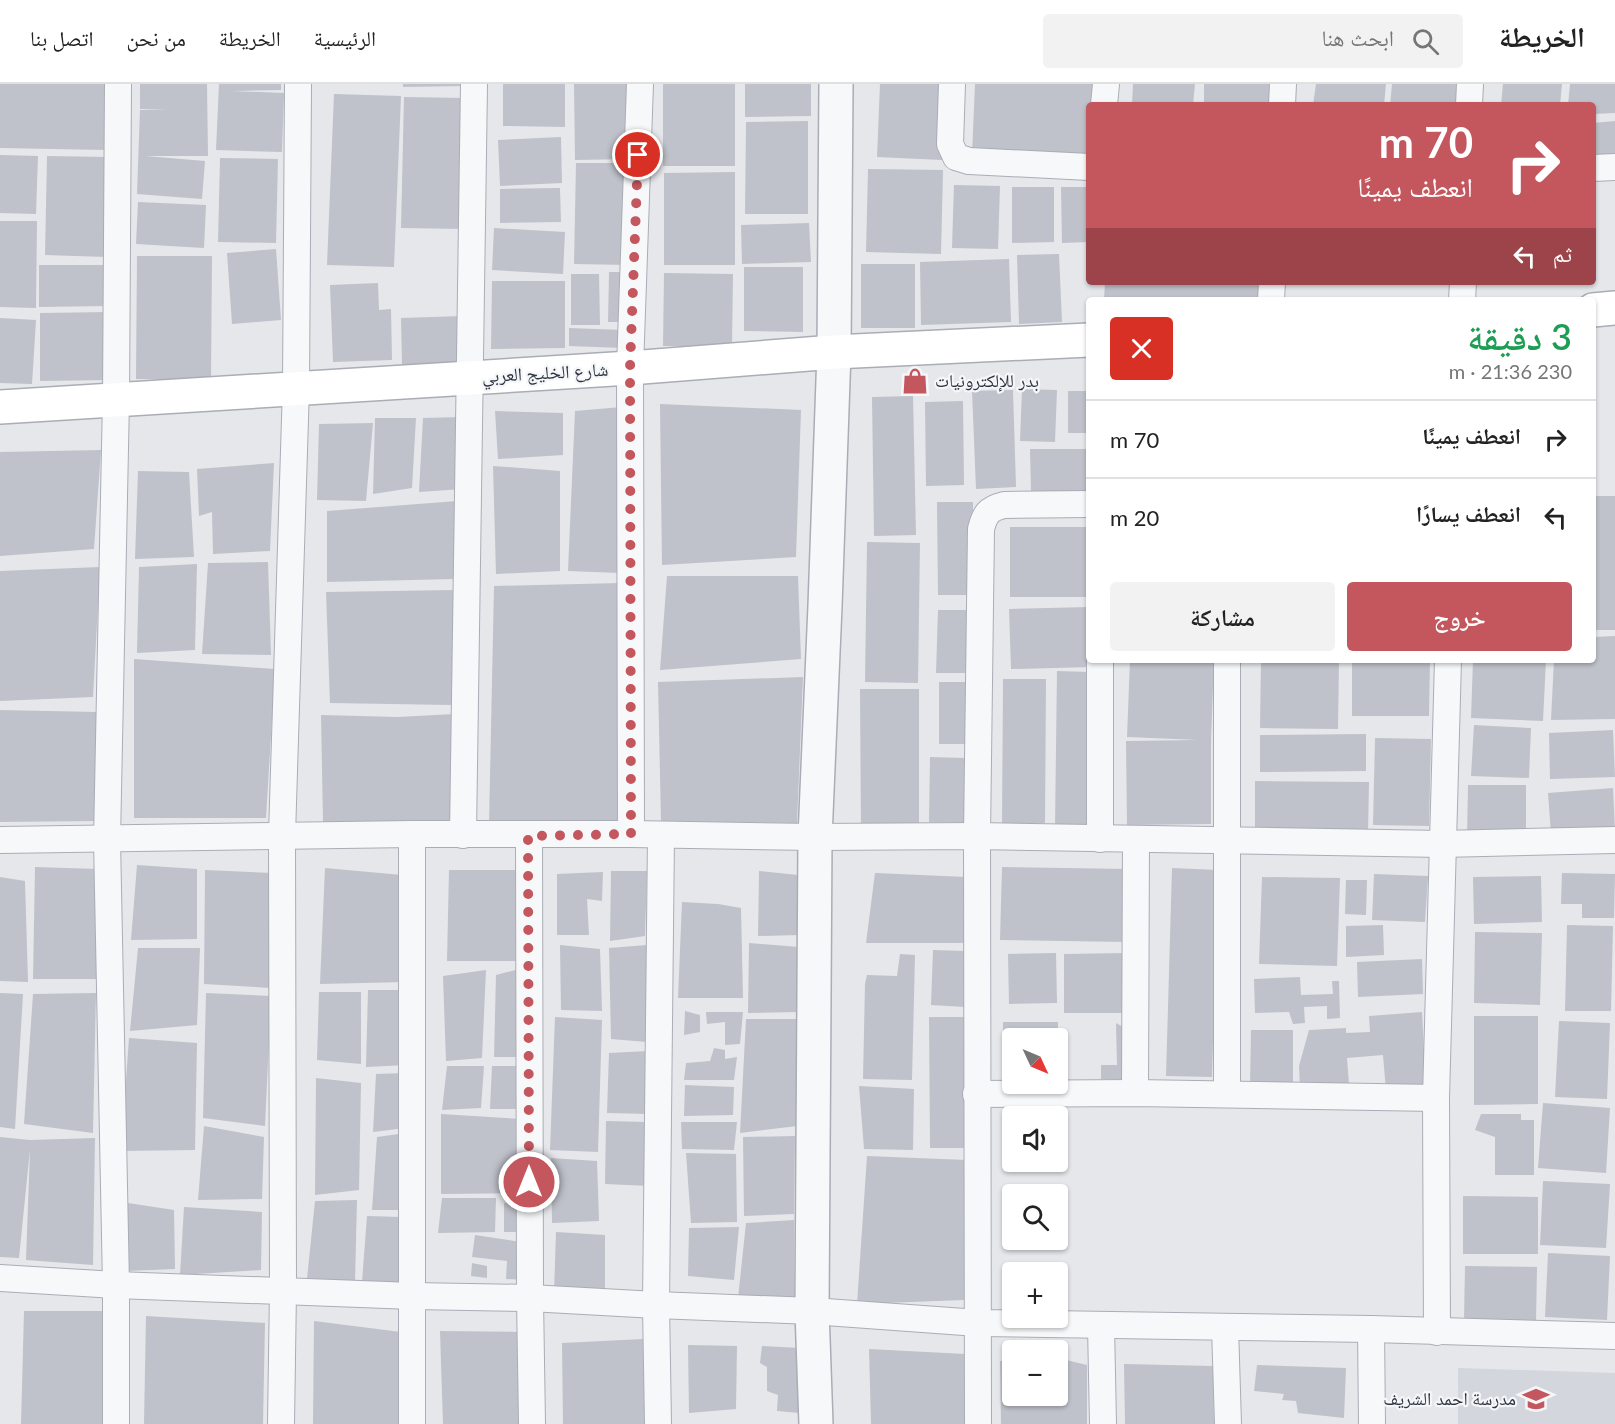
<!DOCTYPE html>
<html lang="ar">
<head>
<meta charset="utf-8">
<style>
  :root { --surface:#fff; --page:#f2f2f2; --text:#222; --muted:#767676; --line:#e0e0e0; --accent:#c4565d }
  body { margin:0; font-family:Lato,"Noto Naskh Arabic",sans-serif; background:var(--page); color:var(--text); direction:rtl; height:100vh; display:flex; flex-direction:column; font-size:22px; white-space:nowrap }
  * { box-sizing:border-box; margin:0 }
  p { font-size:20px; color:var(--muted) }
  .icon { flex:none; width:33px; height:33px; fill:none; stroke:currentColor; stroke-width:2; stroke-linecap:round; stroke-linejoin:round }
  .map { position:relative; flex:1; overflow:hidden; direction:ltr }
  .details { position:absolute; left:1086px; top:213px; width:510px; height:366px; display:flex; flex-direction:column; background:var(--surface); border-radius:6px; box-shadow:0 2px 4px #0004; direction:rtl }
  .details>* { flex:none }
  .guide { position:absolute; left:1086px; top:18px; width:510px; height:183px; border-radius:6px; box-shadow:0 2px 4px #0004; direction:rtl; background:#c4565d; color:#fff; overflow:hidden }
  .needle { width:39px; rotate:134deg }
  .controls { position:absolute; left:1002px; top:944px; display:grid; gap:12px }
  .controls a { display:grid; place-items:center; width:66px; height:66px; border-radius:6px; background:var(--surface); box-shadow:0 2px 4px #0004; font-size:30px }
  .pin { position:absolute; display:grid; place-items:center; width:51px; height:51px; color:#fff; margin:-26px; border:3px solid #fff; border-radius:50%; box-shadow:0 2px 6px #0007 }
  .me { position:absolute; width:66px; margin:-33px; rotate:0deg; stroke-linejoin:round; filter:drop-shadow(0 0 4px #0008) }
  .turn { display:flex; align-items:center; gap:21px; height:126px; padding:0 24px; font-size:27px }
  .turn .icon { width:78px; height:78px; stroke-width:2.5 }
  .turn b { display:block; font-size:42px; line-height:51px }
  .then { display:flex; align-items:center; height:57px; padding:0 24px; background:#0003; gap:12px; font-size:22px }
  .round { display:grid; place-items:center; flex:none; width:63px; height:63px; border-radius:6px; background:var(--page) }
  .overview { display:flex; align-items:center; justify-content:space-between; height:102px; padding:0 24px }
  h1 { font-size:36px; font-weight:600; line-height:45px; color:#1e9e55 }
  .primary-button { display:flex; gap:12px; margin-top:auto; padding:12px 24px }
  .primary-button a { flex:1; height:69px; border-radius:6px; background:var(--accent); color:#fff; font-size:24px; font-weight:600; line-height:69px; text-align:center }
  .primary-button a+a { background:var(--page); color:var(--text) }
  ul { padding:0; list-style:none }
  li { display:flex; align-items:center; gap:18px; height:78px; padding:0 24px; border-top:2px solid var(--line) }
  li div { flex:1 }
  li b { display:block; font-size:22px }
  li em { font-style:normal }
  header { display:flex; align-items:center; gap:36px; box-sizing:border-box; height:84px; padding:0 30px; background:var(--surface); border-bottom:2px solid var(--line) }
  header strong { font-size:28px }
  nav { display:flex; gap:33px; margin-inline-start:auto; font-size:21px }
  .search { width:420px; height:54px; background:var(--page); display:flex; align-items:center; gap:15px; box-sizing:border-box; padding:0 21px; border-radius:6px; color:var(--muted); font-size:22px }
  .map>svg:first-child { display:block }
  .built { fill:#d3d6dd }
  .building { fill:#bfc2ca }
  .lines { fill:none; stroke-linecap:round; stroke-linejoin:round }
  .minor-casing { stroke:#aaadb5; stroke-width:28 }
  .tertiary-casing { stroke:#aaadb5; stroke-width:36 }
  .secondary-casing { stroke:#aaadb5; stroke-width:36 }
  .minor { stroke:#f7f8fa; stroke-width:26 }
  .tertiary { stroke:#f7f8fa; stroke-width:33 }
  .secondary { stroke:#fff; stroke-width:33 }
  .route { stroke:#c4565d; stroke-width:10; stroke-dasharray:0 18 }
  .labels { text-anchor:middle; stroke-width:4.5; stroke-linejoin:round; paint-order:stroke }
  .street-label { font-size:18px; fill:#2d3342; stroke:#f4f6f8 }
  .poi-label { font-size:18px; fill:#2d3342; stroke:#f4f6f8; text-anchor:start }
</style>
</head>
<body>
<header>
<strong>الخريطة</strong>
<div class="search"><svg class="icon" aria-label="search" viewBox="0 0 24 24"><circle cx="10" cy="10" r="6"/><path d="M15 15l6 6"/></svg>ابحث هنا</div>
<nav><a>الرئيسية</a><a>الخريطة</a><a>من نحن</a><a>اتصل بنا</a></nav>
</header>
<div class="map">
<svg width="1615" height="1340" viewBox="0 0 1615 1340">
  <rect width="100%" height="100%" fill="#e5e7eb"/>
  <!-- built -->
  <polygon class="built" points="1458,1284 1615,1289 1615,1340 1458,1340"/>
  <!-- building -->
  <g class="building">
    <polygon points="0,0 106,0 106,66 0,64"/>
    <polygon points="140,0 207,0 208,72 145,72 205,77 202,115 137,110 140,26 168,26 140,25"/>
    <polygon points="219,0 281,0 281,6 232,7 284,9 282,68 216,66"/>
    <polygon points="403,0 467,0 467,2 403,3"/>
    <polygon points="503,0 565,0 565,43 503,42"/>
    <polygon points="574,0 630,0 631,75 575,76"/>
    <rect x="663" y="0" width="72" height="82"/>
    <polygon points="745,0 811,0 811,32 745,33"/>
    <polygon points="880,0 945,0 942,76 877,73"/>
    <polygon points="975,0 1097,0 1096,21 1089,21 1089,77 972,70"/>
    <polygon points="1133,0 1195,0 1193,21 1132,21"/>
    <polygon points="1204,0 1273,0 1271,21 1204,21"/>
    <polygon points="1316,0 1386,0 1384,21 1313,21"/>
    <polygon points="1392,0 1461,0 1460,21 1390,21"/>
    <polygon points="1503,0 1562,0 1560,21 1501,21"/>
    <polygon points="1570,0 1615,0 1615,29 1593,30 1593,21 1568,21"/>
    <polygon points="334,10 401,12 394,183 327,181"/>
    <polygon points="404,13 466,14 463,145 401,144"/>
    <polygon points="808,37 808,130 745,130 746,38"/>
    <polygon points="1615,37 1615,75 1593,76 1593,39"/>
    <polygon points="561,53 562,99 500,102 498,56"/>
    <polygon points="0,71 38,72 36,130 0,129"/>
    <polygon points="47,72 110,73 107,173 45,171"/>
    <polygon points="220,74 278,75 276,159 218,158"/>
    <polygon points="576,79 630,79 628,181 574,180"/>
    <polygon points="868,85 943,86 941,170 866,168"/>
    <polygon points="735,88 735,181 664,181 664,89"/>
    <polygon points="954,101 1000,102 998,165 952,164"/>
    <polygon points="1012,103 1054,103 1054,158 1012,159"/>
    <polygon points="1061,103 1089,103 1089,158 1062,159"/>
    <polygon points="560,104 561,138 500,139 500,105"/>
    <polygon points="138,118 206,121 204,164 136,160"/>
    <polygon points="0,137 37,137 36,224 0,223"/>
    <polygon points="809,139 811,178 742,180 741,141"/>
    <polygon points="494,144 565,148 563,190 492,186"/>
    <polygon points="276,165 281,236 232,240 227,169"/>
    <polygon points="1059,170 1062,238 1019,240 1017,171"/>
    <polygon points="137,172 212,172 211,296 136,295"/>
    <polygon points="1009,175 1011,238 921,241 920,178"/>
    <rect x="861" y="180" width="54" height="64"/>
    <polygon points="39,181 107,181 108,222 39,223"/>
    <polygon points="744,183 803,183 803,248 744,247"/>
    <polygon points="609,188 627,188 625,238 608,238"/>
    <polygon points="664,189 733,190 732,263 663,262"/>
    <polygon points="571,190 599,190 600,241 571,241"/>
    <polygon points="492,197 565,197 565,264 491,265"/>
    <polygon points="1105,198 1268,198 1267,216 1104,216"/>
    <polygon points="378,199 379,226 391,225 392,276 333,278 330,201"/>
    <polygon points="109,228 109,296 40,297 40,229"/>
    <polygon points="463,232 464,279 402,281 401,234"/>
    <polygon points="0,234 36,236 32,300 0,299"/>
    <polygon points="569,244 623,246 623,264 569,262"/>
    <polygon points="1022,305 1057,306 1055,358 1020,357"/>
    <polygon points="1013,306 1016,403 976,405 972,307"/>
    <rect x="1068" y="307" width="21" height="42"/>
    <polygon points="913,312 916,451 874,452 872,313"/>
    <polygon points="963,317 964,401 926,402 925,318"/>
    <polygon points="660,320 801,326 796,473 662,481"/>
    <polygon points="622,323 620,489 568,487 575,327"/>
    <polygon points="495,327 563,329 563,371 498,375"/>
    <polygon points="462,333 462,405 419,408 423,334"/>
    <polygon points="375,334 416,334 412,404 373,410"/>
    <polygon points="373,339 366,417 317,416 319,340"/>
    <polygon points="1030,365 1086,365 1086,407 1031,408"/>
    <polygon points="101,366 94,465 0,472 0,368"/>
    <polygon points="274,379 270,467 213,470 212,428 199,432 197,385"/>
    <polygon points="493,382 560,387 560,487 496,490"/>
    <polygon points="138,387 189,388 194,473 135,475"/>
    <rect x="1593" y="412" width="22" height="134"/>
    <polygon points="457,417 454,495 327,498 327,427"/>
    <polygon points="937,418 973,418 973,511 938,511"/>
    <rect x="1010" y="443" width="77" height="70"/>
    <polygon points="867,458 920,459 918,599 865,598"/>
    <polygon points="268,478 271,571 202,570 208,479"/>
    <polygon points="197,480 195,566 137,569 139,483"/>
    <polygon points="100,483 93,613 0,617 0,487"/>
    <polygon points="667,492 798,492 801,575 660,586"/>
    <polygon points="620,499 620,744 489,741 494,502"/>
    <polygon points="454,506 452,621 330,619 326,508"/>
    <polygon points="1089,523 1089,576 1092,583 1011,585 1009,525"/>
    <polygon points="938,526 968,526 967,589 936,589"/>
    <polygon points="1615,552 1615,635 1551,636 1554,576 1593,576 1593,553"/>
    <polygon points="134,575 275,585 266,734 134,734"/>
    <polygon points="1130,576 1214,576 1211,656 1211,740 1127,741 1126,657 1198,656 1127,653"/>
    <polygon points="1261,576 1339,576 1338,645 1260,644"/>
    <polygon points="1352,576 1430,576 1429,632 1352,632"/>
    <polygon points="1473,576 1546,576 1543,637 1471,634"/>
    <polygon points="1057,587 1089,588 1086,744 1055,743"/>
    <polygon points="803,593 797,739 661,737 658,598"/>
    <polygon points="1003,595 1046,595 1045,739 1002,739"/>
    <rect x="939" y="598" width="28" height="62"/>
    <polygon points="860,605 919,605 919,749 861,749"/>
    <polygon points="0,626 97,628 97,737 0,738"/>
    <polygon points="454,630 454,740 323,738 321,631 398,633"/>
    <polygon points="1474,641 1531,644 1529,694 1471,692"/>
    <polygon points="1613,646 1615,693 1550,695 1549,649"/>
    <polygon points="1366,650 1366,687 1260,688 1260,651"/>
    <polygon points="1375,654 1431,655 1429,742 1373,741"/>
    <polygon points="930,673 966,674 965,738 929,738"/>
    <polygon points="1255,697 1369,698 1368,749 1255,748"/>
    <polygon points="1468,701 1526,701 1526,753 1467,753"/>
    <polygon points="1613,704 1615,746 1551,750 1548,709"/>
    <polygon points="137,781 197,785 197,855 131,856"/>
    <polygon points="35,783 97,785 97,895 33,895"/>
    <polygon points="1002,783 1129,785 1127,858 1000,856"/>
    <polygon points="325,784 402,791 405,898 320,900"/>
    <polygon points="1172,784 1218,786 1212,993 1166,992"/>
    <polygon points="205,786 273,789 271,904 204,900"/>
    <polygon points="449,786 521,786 520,877 447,877"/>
    <polygon points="611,787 647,787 645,852 610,857"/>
    <polygon points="759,787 798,791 800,851 758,852"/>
    <polygon points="603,788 602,817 587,815 589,851 557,851 557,790"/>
    <polygon points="875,789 966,793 964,859 866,859"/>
    <polygon points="1562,789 1615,790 1614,834 1582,834 1582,820 1561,820"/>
    <polygon points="1374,790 1428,792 1425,838 1372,836"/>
    <polygon points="1541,792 1542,838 1474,840 1473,793"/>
    <polygon points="0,793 25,797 28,898 0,897"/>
    <polygon points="1262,793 1340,794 1337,882 1259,880"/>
    <polygon points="1346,796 1367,796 1366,831 1345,830"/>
    <polygon points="682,818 718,820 741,824 743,914 678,914"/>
    <polygon points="1383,841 1384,871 1346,873 1346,842"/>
    <polygon points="1567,841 1613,842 1611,927 1565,927"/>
    <polygon points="1475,848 1542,849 1540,921 1474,919"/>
    <polygon points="749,859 799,863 799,928 748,929"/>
    <polygon points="560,861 600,865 602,927 561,926"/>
    <polygon points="647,861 647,958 611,955 609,864"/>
    <polygon points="138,864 200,864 197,941 130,947"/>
    <polygon points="933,866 964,867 965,923 931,921"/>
    <polygon points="1056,869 1057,919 1009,920 1008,870"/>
    <polygon points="1128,869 1128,929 1064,929 1064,870"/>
    <polygon points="900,870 915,871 912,996 863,995 865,900 867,891 897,892"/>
    <polygon points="1422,875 1423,910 1358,913 1357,878"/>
    <polygon points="523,884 523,973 494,973 496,891"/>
    <polygon points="486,886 482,974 446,977 443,892"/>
    <polygon points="1300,893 1301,911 1333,910 1332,897 1339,897 1340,934 1327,935 1327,922 1304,923 1305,939 1293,940 1289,928 1255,929 1254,895"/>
    <polygon points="368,906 407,906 407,981 366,983"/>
    <polygon points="319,908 361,908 361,980 317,976"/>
    <polygon points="0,909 23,910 15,1045 0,1043"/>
    <polygon points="96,909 93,1049 24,1040 33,910"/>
    <polygon points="206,909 271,912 265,1042 203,1034"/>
    <polygon points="685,927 700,931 700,948 684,951"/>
    <polygon points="706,928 743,928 740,960 725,961 725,938 707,940"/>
    <polygon points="1422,928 1426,1004 1386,1007 1383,971 1347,974 1349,1000 1300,1003 1299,982 1309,946 1346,944 1346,949 1370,948 1369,932"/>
    <polygon points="1474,932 1538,932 1538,1020 1474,1021"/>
    <polygon points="555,933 602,936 598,1068 550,1066"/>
    <polygon points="929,933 968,933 965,1064 930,1064"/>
    <polygon points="746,935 801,935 797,1042 740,1049"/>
    <polygon points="1559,937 1610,939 1607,1015 1555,1013"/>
    <polygon points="1003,938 1058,938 1058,954 1012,954 1012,999 1003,999"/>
    <polygon points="1116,939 1125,944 1125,995 1101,995 1101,981 1117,981"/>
    <polygon points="1251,946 1293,946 1293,1003 1250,1003"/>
    <polygon points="129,954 197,959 195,1066 121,1067"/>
    <polygon points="714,964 725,966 725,975 737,973 734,996 684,996 686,979 710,977"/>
    <polygon points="648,967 649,1030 607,1029 609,969"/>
    <polygon points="447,982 484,982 481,1024 442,1026"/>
    <polygon points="492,982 520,982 522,1025 490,1025"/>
    <polygon points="406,989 405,1044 373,1048 376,990"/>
    <polygon points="316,994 361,999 359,1106 315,1111"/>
    <polygon points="685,1001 734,1003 733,1031 684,1032"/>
    <polygon points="859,1002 914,1005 913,1066 864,1065"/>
    <polygon points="1543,1019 1610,1024 1606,1089 1538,1084"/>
    <polygon points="441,1030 522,1035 521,1109 441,1110"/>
    <polygon points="1481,1030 1521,1030 1521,1036 1534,1036 1534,1091 1495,1091 1495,1053 1475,1046"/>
    <polygon points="606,1037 647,1038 649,1102 605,1100"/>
    <polygon points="681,1038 737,1038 734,1066 682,1065"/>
    <polygon points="204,1042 264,1053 262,1115 198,1116"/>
    <polygon points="406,1049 406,1126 372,1126 377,1053"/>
    <polygon points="795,1052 794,1130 744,1132 743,1053"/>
    <polygon points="0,1053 30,1056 95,1054 93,1181 26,1176 30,1065 19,1174 0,1173"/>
    <polygon points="686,1069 736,1070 737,1138 691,1139"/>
    <polygon points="867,1072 967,1076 964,1216 857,1220"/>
    <polygon points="551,1074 597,1077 599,1137 552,1139"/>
    <polygon points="1543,1097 1610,1100 1606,1164 1540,1161"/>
    <polygon points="1463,1112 1538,1113 1538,1170 1463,1170"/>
    <polygon points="442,1114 496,1114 495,1148 438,1149"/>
    <polygon points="357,1116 355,1198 307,1195 315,1117"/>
    <polygon points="522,1117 523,1148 504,1148 504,1119"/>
    <polygon points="128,1119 174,1126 175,1185 126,1187"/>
    <polygon points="184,1123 262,1128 261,1186 180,1191"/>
    <polygon points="367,1132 402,1133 404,1201 362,1198"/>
    <polygon points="794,1136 794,1217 738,1214 746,1139"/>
    <polygon points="739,1143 734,1196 688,1192 689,1144"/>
    <polygon points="556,1148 605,1151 605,1213 554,1208"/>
    <polygon points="475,1151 521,1158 524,1196 506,1195 507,1177 472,1173"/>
    <polygon points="1548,1169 1610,1172 1607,1236 1545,1233"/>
    <polygon points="472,1179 487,1182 487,1194 471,1192"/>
    <polygon points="1465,1182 1537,1183 1536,1239 1464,1238"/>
    <polygon points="24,1227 108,1227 105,1340 21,1340"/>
    <polygon points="146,1232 265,1239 263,1340 144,1340"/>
    <polygon points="314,1237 401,1248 402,1340 313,1340"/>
    <polygon points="440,1247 522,1248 521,1340 443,1340"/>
    <polygon points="643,1255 645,1340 563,1340 562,1259"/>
    <polygon points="688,1261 737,1262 736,1325 689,1329"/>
    <polygon points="762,1262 801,1264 800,1329 777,1327 778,1311 767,1307 767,1283 760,1279"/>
    <polygon points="869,1265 965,1270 965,1340 871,1340"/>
    <polygon points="1058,1274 1087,1281 1087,1340 1001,1340 1000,1277 1012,1276 1012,1311 1058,1311"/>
    <polygon points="1124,1280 1213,1282 1214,1340 1125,1340"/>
    <polygon points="1257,1281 1346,1284 1344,1334 1298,1329 1296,1317 1282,1316 1284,1310 1254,1307"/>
  </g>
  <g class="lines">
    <!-- minor casing -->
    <g class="minor-casing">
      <g id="minor">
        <polyline points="952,0 950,60 956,73 969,77 1089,83"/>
        <polyline points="1104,21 1106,0"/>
        <polyline points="1282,21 1283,0"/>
        <polyline points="1469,21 1470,0"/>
        <polyline points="1593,84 1615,83"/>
        <polyline points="1271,216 1272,198"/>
        <polyline points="1462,216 1463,198"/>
        <polyline points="412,750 412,1340"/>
        <polyline points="631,750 630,284 640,0"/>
        <polyline points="463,751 474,0"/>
        <polyline points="529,751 530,1214 532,1340"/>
        <polyline points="1100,755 1100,576"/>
        <polyline points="0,756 412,750 631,750 815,753 977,752 1442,760 1615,756"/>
        <polyline points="1135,1009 1136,755"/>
        <polyline points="976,1010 1135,1009 1436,1014"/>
        <polyline points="1227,1010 1227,576"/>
        <polyline points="0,1194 116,1201 413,1212 530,1214 656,1221 812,1227 978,1239 1371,1245 1615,1252"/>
        <polyline points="1101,1241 1103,1340"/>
        <polyline points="1225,1243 1228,1340"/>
        <polyline points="1371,1245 1372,1340"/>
        <polyline points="1437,1248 1436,1014 1448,576"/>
        <polyline points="116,1340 116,1201 107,756 116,315 118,0"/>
        <polyline points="281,1340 283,1206 282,751 296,303 298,0"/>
        <polyline points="658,1340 656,1221 661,751"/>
        <path d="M978,1340L977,752L981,445C985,430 988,425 1004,421L1089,420"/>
      </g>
    </g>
    <!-- tertiary casing -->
    <g class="tertiary-casing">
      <polyline id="tertiary" points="816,1340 812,1227 815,753 825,522 834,268 836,0"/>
    </g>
    <!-- secondary casing -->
    <g class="secondary-casing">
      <g id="secondary">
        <polyline points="1593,226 1615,224"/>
        <polyline points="0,323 630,284 834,268 1089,256"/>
      </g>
    </g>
    <!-- minor -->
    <use href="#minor" class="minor"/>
    <!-- tertiary -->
    <use href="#tertiary" class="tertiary"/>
    <!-- secondary -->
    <use href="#secondary" class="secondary"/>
  </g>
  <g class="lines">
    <!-- route -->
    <polyline class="route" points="529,1098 528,752 631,750 630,284 638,71"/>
  </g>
  <!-- icons -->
  <defs>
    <g id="shop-bare" transform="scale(2.07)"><path d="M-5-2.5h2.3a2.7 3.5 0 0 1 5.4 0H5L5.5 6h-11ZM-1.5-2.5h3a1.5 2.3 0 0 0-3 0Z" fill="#c4565d" stroke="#f4f6f8" stroke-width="2.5" paint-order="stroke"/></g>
    <g id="school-bare" transform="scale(2.07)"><path d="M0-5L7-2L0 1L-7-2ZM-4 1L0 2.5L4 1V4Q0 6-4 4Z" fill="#c4565d" stroke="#f4f6f8" stroke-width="2.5" paint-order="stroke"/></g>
  </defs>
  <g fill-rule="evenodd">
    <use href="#shop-bare" x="915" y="297"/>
    <use href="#school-bare" x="1536" y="1315"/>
  </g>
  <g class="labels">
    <!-- street labels -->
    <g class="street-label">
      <text transform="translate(545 289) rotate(-3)" y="6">شارع الخليج العربي</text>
    </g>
    <!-- poi labels -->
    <g class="poi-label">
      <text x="935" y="303">بدر للإلكترونيات</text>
      <text x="1516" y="1321" text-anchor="end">مدرسة احمد الشريف</text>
    </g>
  </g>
</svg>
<div class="controls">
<a><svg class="needle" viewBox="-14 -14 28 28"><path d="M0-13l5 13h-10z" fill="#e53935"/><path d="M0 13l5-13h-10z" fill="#767676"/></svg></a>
<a><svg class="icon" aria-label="sound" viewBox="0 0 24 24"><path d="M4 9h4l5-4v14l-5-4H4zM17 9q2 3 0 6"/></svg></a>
<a><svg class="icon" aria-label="search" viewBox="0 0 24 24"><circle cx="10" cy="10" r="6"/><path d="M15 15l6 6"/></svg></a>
<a>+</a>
<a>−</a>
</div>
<div class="pin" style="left:638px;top:71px;background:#d93025"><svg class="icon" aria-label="arrive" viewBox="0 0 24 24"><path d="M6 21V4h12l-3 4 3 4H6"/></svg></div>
<svg class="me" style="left:529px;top:1098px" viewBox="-20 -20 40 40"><circle r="17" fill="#c4565d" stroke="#fff" stroke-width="3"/><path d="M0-11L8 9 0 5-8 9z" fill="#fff"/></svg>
<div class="guide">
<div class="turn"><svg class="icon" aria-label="right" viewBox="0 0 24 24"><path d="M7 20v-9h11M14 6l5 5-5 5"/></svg><div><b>70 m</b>انعطف يمينًا</div></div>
<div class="then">ثم<svg class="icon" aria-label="left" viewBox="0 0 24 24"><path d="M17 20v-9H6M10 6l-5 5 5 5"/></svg></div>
</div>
<section class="details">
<div class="overview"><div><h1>3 دقيقة</h1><p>230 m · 21:36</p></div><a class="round" style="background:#d93025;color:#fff"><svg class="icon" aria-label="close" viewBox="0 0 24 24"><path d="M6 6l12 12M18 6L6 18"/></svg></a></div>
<ul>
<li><svg class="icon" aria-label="right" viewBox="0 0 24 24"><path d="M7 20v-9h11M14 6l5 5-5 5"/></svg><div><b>انعطف يمينًا</b></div><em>70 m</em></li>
<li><svg class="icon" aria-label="left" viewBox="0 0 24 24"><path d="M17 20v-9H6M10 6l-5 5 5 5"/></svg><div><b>انعطف يسارًا</b></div><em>20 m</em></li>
</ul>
<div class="primary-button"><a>خروج</a><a>مشاركة</a></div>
</section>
</div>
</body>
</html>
